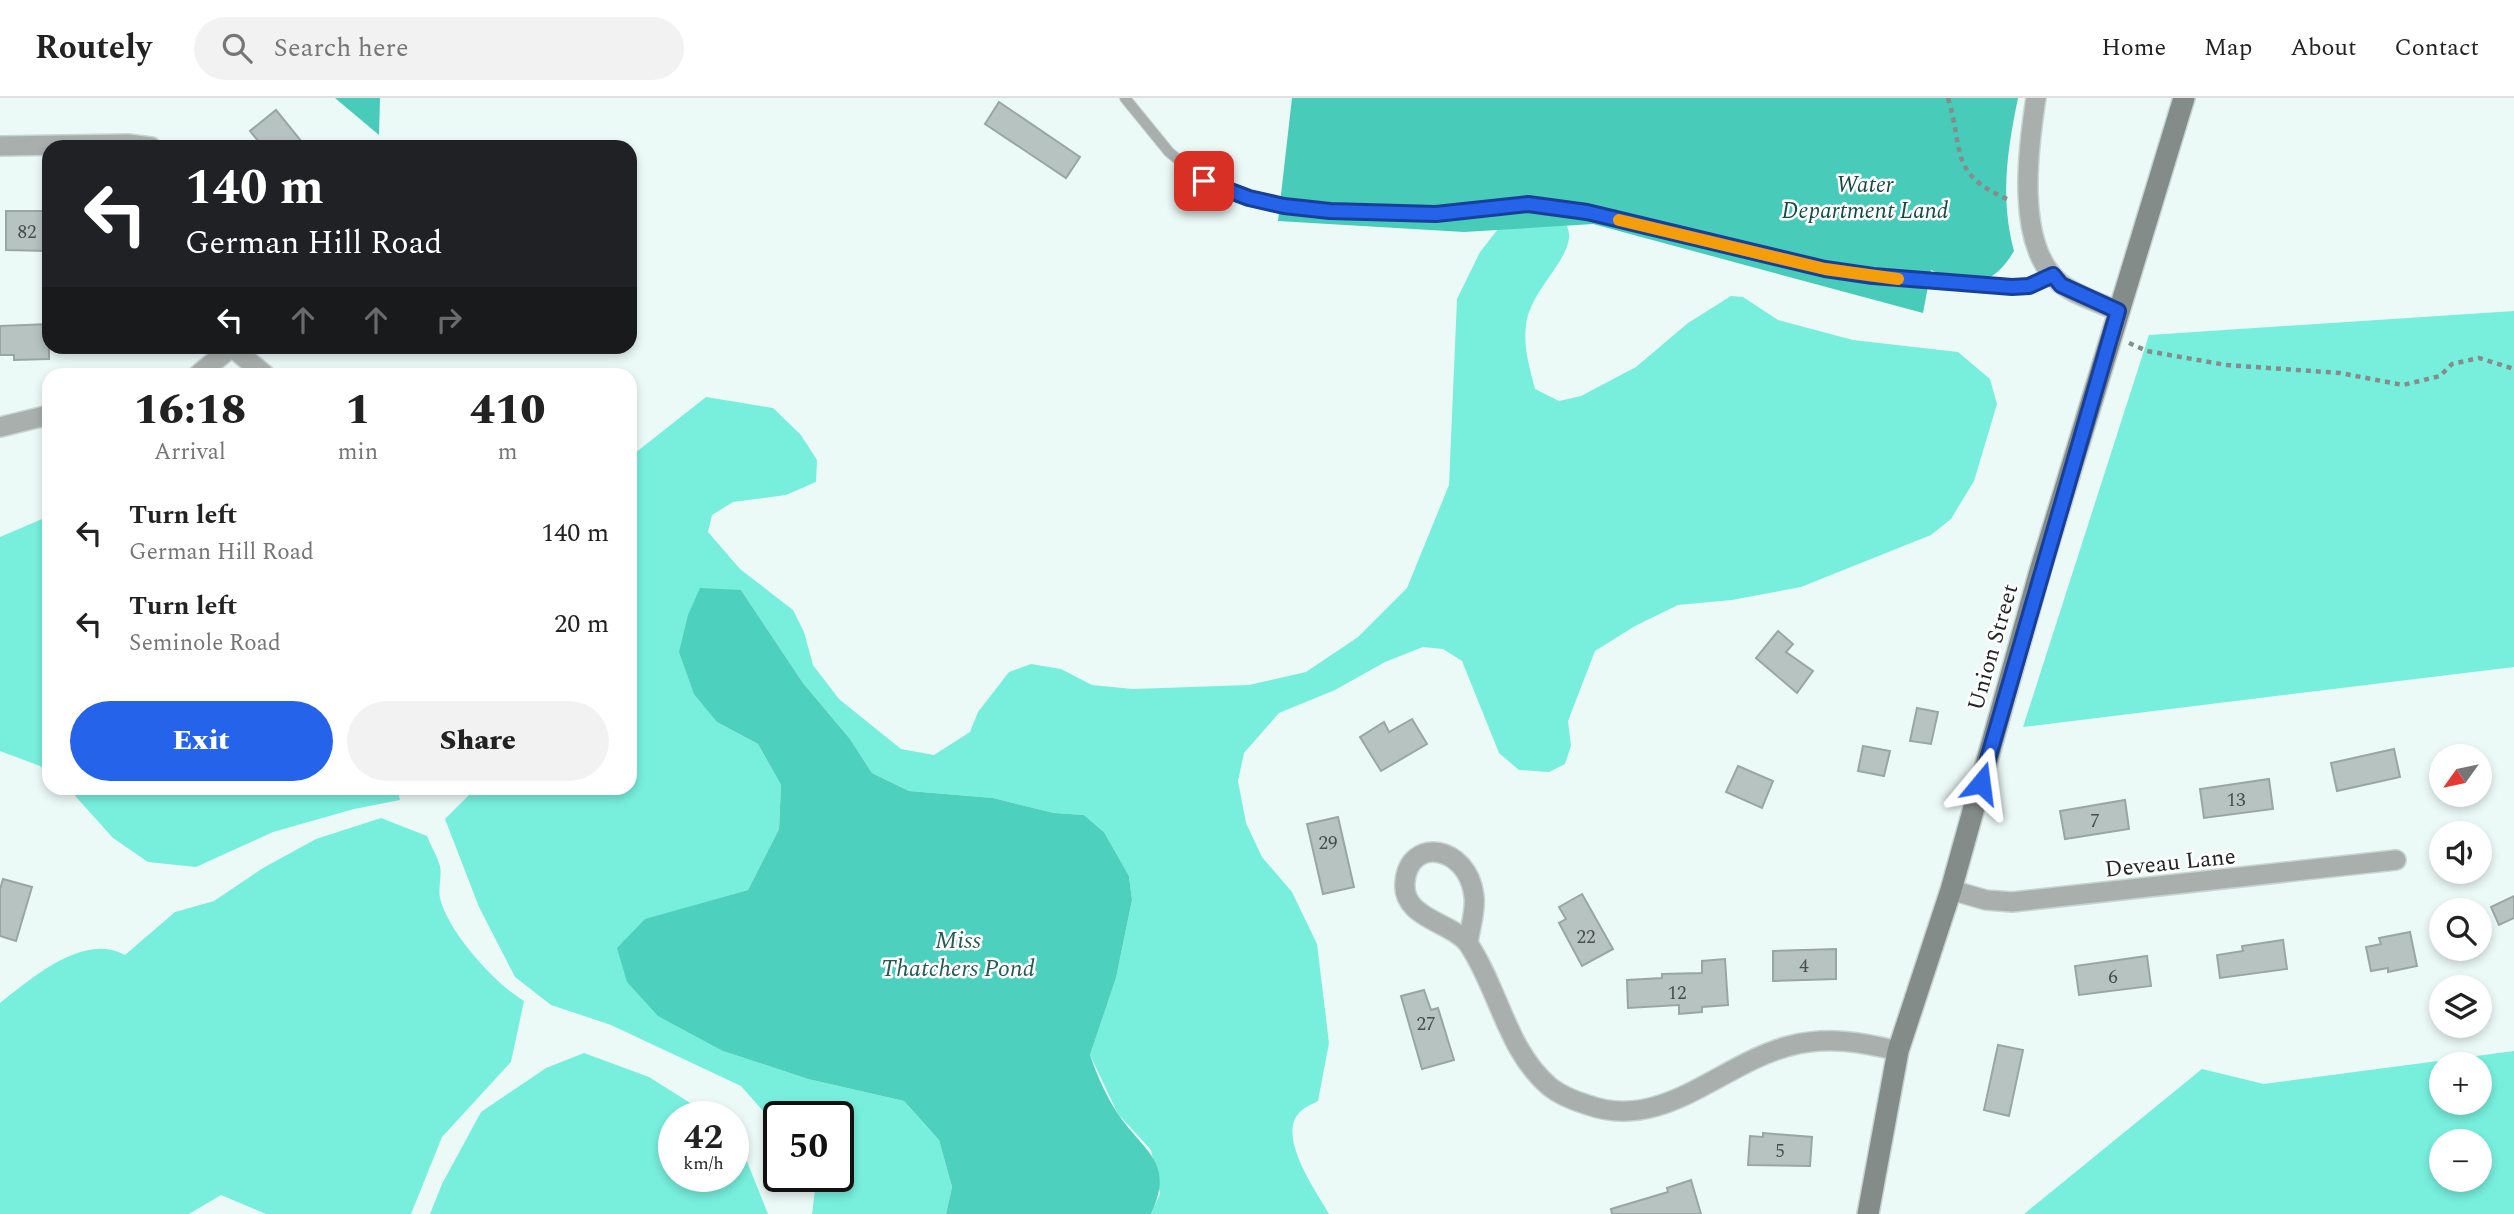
<!DOCTYPE html>
<html lang="en">
<head>
<meta charset="utf-8">
<style>
  :root { --surface:#fff; --page:#f2f2f2; --text:#222; --muted:#767676; --line:#e0e0e0; --accent:#2563eb }
  body { margin:0; font-family:Spectral,serif; background:var(--page); color:var(--text); height:100vh; display:flex; flex-direction:column; font-size:26px; white-space:nowrap }
  * { box-sizing:border-box; margin:0 }
  p { font-size:23px; color:var(--muted) }
  .icon { flex:none; width:38px; height:38px; fill:none; stroke:currentColor; stroke-width:2; stroke-linecap:round; stroke-linejoin:round }
  .map { position:relative; flex:1; overflow:hidden }
  .side { position:absolute; left:42px; top:270px; width:595px; height:427px; display:flex; flex-direction:column; background:var(--surface); border-radius:21px; box-shadow:0 4px 10px #0003 }
  .side>* { flex:none }
  .guide { position:absolute; left:42px; top:42px; width:595px; height:214px; border-radius:21px; box-shadow:0 4px 10px #0003; background:#202124; color:#fff; overflow:hidden }
  .needle { width:46px; rotate:237deg }
  .controls { position:absolute; left:2429px; top:646px; display:grid; gap:14px }
  .controls a { display:grid; place-items:center; width:63px; height:63px; border-radius:50%; background:var(--surface); box-shadow:0 4px 10px #0003; font-size:35px }
  .speed { position:absolute; left:658px; top:1003px; display:flex; gap:14px; font-size:35px; font-weight:700; text-align:center }
  .speed>* { display:grid; place-content:center; width:91px; height:91px; border-radius:50%; background:var(--surface); box-shadow:0 4px 10px #0003; line-height:1 }
  .speed small { font-size:18px; font-weight:400 }
  .speed .limit { border:4px solid #111; border-radius:10px; background:#fff; color:#111 }
  .pin { position:absolute; display:grid; place-items:center; width:60px; height:60px; color:#fff; margin:-30px; border-radius:14px; box-shadow:0 4px 10px #0006 }
  .me { position:absolute; width:77px; margin:-38px; rotate:16deg; stroke-linejoin:round; filter:drop-shadow(0 0 5px #0008) }
  .turn { display:flex; align-items:center; gap:24px; height:147px; padding:0 28px; font-size:32px }
  .turn .icon { width:91px; height:91px; stroke-width:2.5 }
  .turn b { display:block; font-size:49px; line-height:60px }
  .lanes { display:flex; align-items:center; height:66px; padding:0 28px; background:#0003; justify-content:center; gap:35px; direction:ltr }
  .lanes .off { opacity:.35 }
  .eta { display:flex; justify-content:space-evenly; align-items:center; height:119px; text-align:center }
  .eta b { font-size:42px; font-weight:800; line-height:49px }
  .action { display:flex; gap:14px; margin-top:auto; padding:14px 28px }
  .action a { flex:1; height:80px; border-radius:42px; background:var(--accent); color:#fff; font-size:28px; font-weight:800; line-height:80px; text-align:center }
  .action a+a { background:var(--page); color:var(--text) }
  ul { padding:0; list-style:none }
  li { display:flex; align-items:center; gap:21px; height:91px; padding:0 28px }
  li div { flex:1 }
  li b { display:block; font-size:26px }
  li em { font-style:normal }
  header { display:flex; align-items:center; gap:42px; box-sizing:border-box; height:98px; padding:0 35px; background:var(--surface); border-bottom:2px solid var(--line) }
  header strong { font-size:33px }
  nav { display:flex; gap:38px; margin-inline-start:auto; font-size:24px }
  .search { width:490px; height:63px; background:var(--page); display:flex; align-items:center; gap:18px; box-sizing:border-box; padding:0 24px; border-radius:38px; color:var(--muted); font-size:26px }
  .map>svg:first-child { display:block }
  .green { fill:#78efdd; fill-rule:evenodd }
  .forest { fill:#48cbb9 }
  .water { fill:#4ed0be }
  .building { fill:#b6c3c1; stroke:#99a6a3; stroke-width:2 }
  .lines { fill:none; stroke-linecap:round; stroke-linejoin:round }
  .service-casing { stroke:#c8d4d1; stroke-width:12 }
  .minor-casing { stroke:#c8d4d1; stroke-width:22 }
  .secondary-casing { stroke:#c8d4d1; stroke-width:24 }
  .path { stroke:#848d8b; stroke-width:4.5; stroke-dasharray:5 5; stroke-linecap:butt }
  .service { stroke:#a9afad; stroke-width:10 }
  .minor { stroke:#a9afad; stroke-width:19 }
  .secondary { stroke:#848c8a; stroke-width:21 }
  .route-casing { stroke:#184099; stroke-width:18 }
  .route { stroke:#2563eb; stroke-width:12 }
  .slow { stroke:#f59e0b; stroke-width:12 }
  .labels { text-anchor:middle; stroke-width:5; stroke-linejoin:round; paint-order:stroke }
  .number-label { font-size:19px; fill:#474e4d }
  .park-label { font-size:23px; font-style:italic; fill:#144c44; stroke:#fff }
  .street-label { font-size:23px; fill:#222726; stroke:#fff }
  .water-label { font-size:24px; font-style:italic; fill:#265b53; stroke:#fff }
</style>
</head>
<body>
<header>
<strong>Routely</strong>
<div class="search"><svg class="icon" aria-label="search" viewBox="0 0 24 24"><circle cx="10" cy="10" r="6"/><path d="M15 15l6 6"/></svg>Search here</div>
<nav><a>Home</a><a>Map</a><a>About</a><a>Contact</a></nav>
</header>
<div class="map">
<svg width="2514" height="1116" viewBox="0 0 2514 1116">
  <rect width="100%" height="100%" fill="#ecfaf7"/>
  <!-- green -->
  <g class="green">
    <path d="M1565,124C1567,128 1570,135 1569,140C1566,166 1530,194 1526,227C1523,249 1530,271 1535,291L1559,303L1581,298L1636,269L1688,225L1731,198L1743,199L1778,222L1853,242L1958,254L1990,281L1997,306L1974,383L1951,421L1931,437L1801,489L1732,502L1678,507L1635,528L1595,553L1568,623L1571,648L1565,666L1549,674L1519,672L1499,655L1462,563L1443,551L1423,549L1385,564L1335,592L1279,615L1244,655L1238,683L1246,725L1262,759L1292,794L1317,846L1329,945L1318,1003C1312,1006 1303,1010 1299,1015C1277,1039 1316,1093 1329,1116H1151L1160,1096L1151,1052L1118,1016L1090,957L1116,880L1132,802L1129,778L1104,734L1084,717L1054,715L993,700L909,693L872,675L850,641L803,585L741,492L717,624L758,646L781,687L779,731L748,792L644,822L723,953L808,981L904,1003L939,1042L952,1089L946,1116H812L815,1092L807,1078H838V1018H779V1031L741,988L611,927L551,907L515,879L479,809L445,721L476,690H630V359L706,299L773,310L801,337L817,362L816,384L786,397L733,404L712,417L708,434L740,471L793,512L804,534L813,567L839,601L901,651L934,657L970,634L978,614L1009,574L1031,566L1061,571L1092,587L1133,591L1249,587L1306,574L1358,539L1407,490L1449,387L1457,201L1480,154L1498,131Z"/>
    <polygon points="2514,213 2514,569 2023,629 2149,237"/>
    <polygon points="49,418 49,675 40,668 0,653 0,439"/>
    <polygon points="68,690 397,690 400,702 354,711 273,734 196,769 148,764 113,740"/>
    <path d="M381,720L427,738C431,748 437,758 440,768C442,778 438,790 440,800C448,834 495,886 524,903L511,964L442,1039L411,1116H266L221,1097L189,1116H0V905C32,880 84,834 125,857L175,814L214,803L263,770L316,741Z"/>
    <path d="M2514,953V1116H2024L2202,971L2264,986ZM2480,966V1004H2441V966ZM2480,1043V1082H2441V1043Z"/>
    <polygon points="584,955 649,979 706,1015 709,1018 674,1018 674,1078 733,1078 733,1042 742,1051 768,1116 430,1116 442,1086 481,1014 546,970"/>
  </g>
  <!-- forest -->
  <g class="forest">
    <polygon points="335,0 380,0 379,37"/>
    <path d="M1292,0H2018C2007,53 2000,101 2014,153C1990,193 1969,187 1931,172L1923,215L1593,126L1464,134L1278,123Z"/>
  </g>
  <!-- water -->
  <path class="water" d="M700,490L741,492L803,585L850,641L872,675L909,693L993,700L1054,715L1084,717L1104,734L1129,778L1132,802L1116,880L1090,957C1097,977 1106,998 1118,1016C1145,1055 1175,1064 1151,1116H946L952,1089L939,1042L904,1003L808,981L723,953L658,918L627,884L617,850L645,821L748,792L779,731L781,687L758,646L717,624L694,596L679,554L688,517Z"/>
  <!-- building -->
  <g class="building">
    <polygon points="999,4 1080,59 1066,80 985,26"/>
    <polygon points="276,12 306,49 263,49 250,33"/>
    <polygon points="6,113 49,113 49,153 6,152"/>
    <polygon points="49,226 49,261 14,262 14,257 0,257 0,228"/>
    <polygon points="1778,533 1793,546 1786,554 1813,573 1797,595 1756,560"/>
    <polygon points="1917,610 1938,614 1931,646 1910,643"/>
    <polygon points="1412,621 1427,646 1381,673 1360,639 1384,624 1389,634"/>
    <polygon points="1863,648 1890,653 1884,678 1858,673"/>
    <polygon points="2394,651 2400,679 2337,693 2331,665"/>
    <polygon points="1738,668 1773,683 1762,710 1726,694"/>
    <polygon points="2269,681 2273,711 2204,720 2200,691"/>
    <polygon points="2125,702 2129,731 2065,741 2060,713"/>
    <polygon points="1338,719 1354,789 1323,796 1307,726"/>
    <polygon points="3,781 32,789 16,843 0,838 0,791"/>
    <polygon points="1582,796 1613,851 1582,868 1559,825 1566,821 1559,809"/>
    <polygon points="2514,798 2514,820 2499,827 2491,809"/>
    <polygon points="2410,834 2417,868 2388,874 2388,870 2371,873 2366,849 2381,846 2379,840"/>
    <polygon points="2283,842 2287,871 2220,880 2217,857 2243,853 2242,848"/>
    <polygon points="1836,851 1836,881 1773,883 1773,853"/>
    <polygon points="2147,858 2151,888 2079,897 2075,868"/>
    <polygon points="1725,861 1728,907 1702,909 1702,914 1679,916 1679,907 1628,910 1627,882 1662,880 1662,876 1702,875 1702,863"/>
    <polygon points="1424,892 1431,912 1438,910 1454,962 1422,971 1401,898"/>
    <polygon points="1998,947 2023,952 2009,1018 1984,1012"/>
    <polygon points="1763,1035 1812,1039 1810,1068 1748,1067 1750,1038 1763,1039"/>
    <polygon points="1691,1082 1701,1116 1612,1116 1611,1111 1668,1094 1667,1090"/>
  </g>
  <g class="lines">
    <!-- service casing -->
    <g class="service-casing">
      <polyline id="service" points="1125,0 1169,54 1204,83 1249,100 1284,108 1436,116 1528,106 1587,114 1825,171 1873,178 2012,189 2029,188 2053,177"/>
    </g>
    <!-- minor casing -->
    <g class="minor-casing">
      <g id="minor">
        <path d="M2036,0C2028,51 2015,148 2060,185C2076,198 2100,205 2118,213"/>
        <polyline points="0,48 128,46 151,49"/>
        <polyline points="232,249 264,276"/>
        <polyline points="199,276 233,248"/>
        <polyline points="0,329 49,317"/>
        <polyline points="1951,792 1986,802 2012,804 2396,762"/>
        <path d="M1468,845C1470,830 1476,812 1474,798C1468,747 1409,738 1405,784C1401,821 1454,824 1469,847C1499,892 1507,953 1550,989C1560,997 1575,1003 1588,1007C1663,1034 1720,966 1789,948C1827,938 1862,944 1898,953"/>
      </g>
    </g>
    <!-- secondary casing -->
    <g class="secondary-casing">
      <polyline id="secondary" points="1868,1116 1898,953 1951,792 2040,473 2184,0"/>
    </g>
    <!-- path -->
    <g class="path">
      <path d="M1948,0C1964,52 1948,75 2007,101"/>
      <polyline points="2129,245 2147,253 2226,267 2340,275 2403,287 2440,278 2452,266 2479,260 2514,271"/>
    </g>
    <!-- service -->
    <use href="#service" class="service"/>
    <!-- minor -->
    <use href="#minor" class="minor"/>
    <!-- secondary -->
    <use href="#secondary" class="secondary"/>
  </g>
  <g class="lines">
    <!-- route casing -->
    <g class="route-casing">
      <polyline id="route" points="1204,83 1249,100 1284,108 1330,113 1436,116 1528,106 1587,114 1825,171 1873,178 2012,189 2029,188 2053,177 2061,187 2118,213 1981,685"/>
    </g>
    <!-- route -->
    <use href="#route" class="route"/>
    <!-- slow -->
    <polyline class="slow" points="1619,122 1825,171 1898,181"/>
  </g>
  <g class="labels">
    <!-- number labels -->
    <g class="number-label">
      <text x="27" y="140">82</text>
      <text x="2236" y="708">13</text>
      <text x="2095" y="729">7</text>
      <text x="1328" y="751">29</text>
      <text x="1586" y="845">22</text>
      <text x="1804" y="874">4</text>
      <text x="2113" y="885">6</text>
      <text x="1677" y="901">12</text>
      <text x="1426" y="932">27</text>
      <text x="1780" y="1059">5</text>
    </g>
    <!-- park labels -->
    <g class="park-label">
      <text x="1865" y="94">Water<tspan x="1865" dy="26">Department Land</tspan></text>
    </g>
    <!-- street labels -->
    <g class="street-label">
      <text transform="translate(1992 549) rotate(-74)" y="8">Union Street</text>
      <text transform="translate(2170 764) rotate(-6)" y="8">Deveau Lane</text>
    </g>
    <!-- water labels -->
    <g class="water-label">
      <text x="958" y="850">Miss<tspan x="958" dy="28">Thatchers Pond</tspan></text>
    </g>
  </g>
</svg>
<div class="controls">
<a><svg class="needle" viewBox="-14 -14 28 28"><path d="M0-13l5 13h-10z" fill="#e53935"/><path d="M0 13l5-13h-10z" fill="#767676"/></svg></a>
<a><svg class="icon" aria-label="sound" viewBox="0 0 24 24"><path d="M4 9h4l5-4v14l-5-4H4zM17 9q2 3 0 6"/></svg></a>
<a><svg class="icon" aria-label="search" viewBox="0 0 24 24"><circle cx="10" cy="10" r="6"/><path d="M15 15l6 6"/></svg></a>
<a><svg class="icon" aria-label="layers" viewBox="0 0 24 24"><path d="M12 4l9 5-9 5-9-5zM3 14l9 5 9-5"/></svg></a>
<a>+</a>
<a>−</a>
</div>
<div class="speed"><div>42<small>km/h</small></div><div class="limit">50</div></div>
<div class="pin" style="left:1204px;top:83px;background:#d93025"><svg class="icon" aria-label="arrive" viewBox="0 0 24 24"><path d="M6 21V4h12l-3 4 3 4H6"/></svg></div>
<svg class="me" style="left:1981px;top:685px" viewBox="-20 -20 40 40"><path d="M0-17L14 15 0 8-14 15z" fill="#2563eb" stroke="#fff" stroke-width="4"/></svg>
<div class="guide">
<div class="turn"><svg class="icon" aria-label="left" viewBox="0 0 24 24"><path d="M17 20v-9H6M10 6l-5 5 5 5"/></svg><div><b>140 m</b>German Hill Road</div></div>
<div class="lanes"><svg class="icon" aria-label="left" viewBox="0 0 24 24"><path d="M17 20v-9H6M10 6l-5 5 5 5"/></svg><svg class="icon off" aria-label="ahead" viewBox="0 0 24 24"><path d="M12 20V5M6 11l6-6 6 6"/></svg><svg class="icon off" aria-label="ahead" viewBox="0 0 24 24"><path d="M12 20V5M6 11l6-6 6 6"/></svg><svg class="icon off" aria-label="right" viewBox="0 0 24 24"><path d="M7 20v-9h11M14 6l5 5-5 5"/></svg></div>
</div>
<section class="side">
<div class="eta">
<div><b>16:18</b><p>Arrival</p></div>
<div><b>1</b><p>min</p></div>
<div><b>410</b><p>m</p></div>
</div>
<ul>
<li><svg class="icon" aria-label="left" viewBox="0 0 24 24"><path d="M17 20v-9H6M10 6l-5 5 5 5"/></svg><div><b>Turn left</b><p>German Hill Road</p></div><em>140 m</em></li>
<li><svg class="icon" aria-label="left" viewBox="0 0 24 24"><path d="M17 20v-9H6M10 6l-5 5 5 5"/></svg><div><b>Turn left</b><p>Seminole Road</p></div><em>20 m</em></li>
</ul>
<div class="action"><a>Exit</a><a>Share</a></div>
</section>
</div>
</body>
</html>
